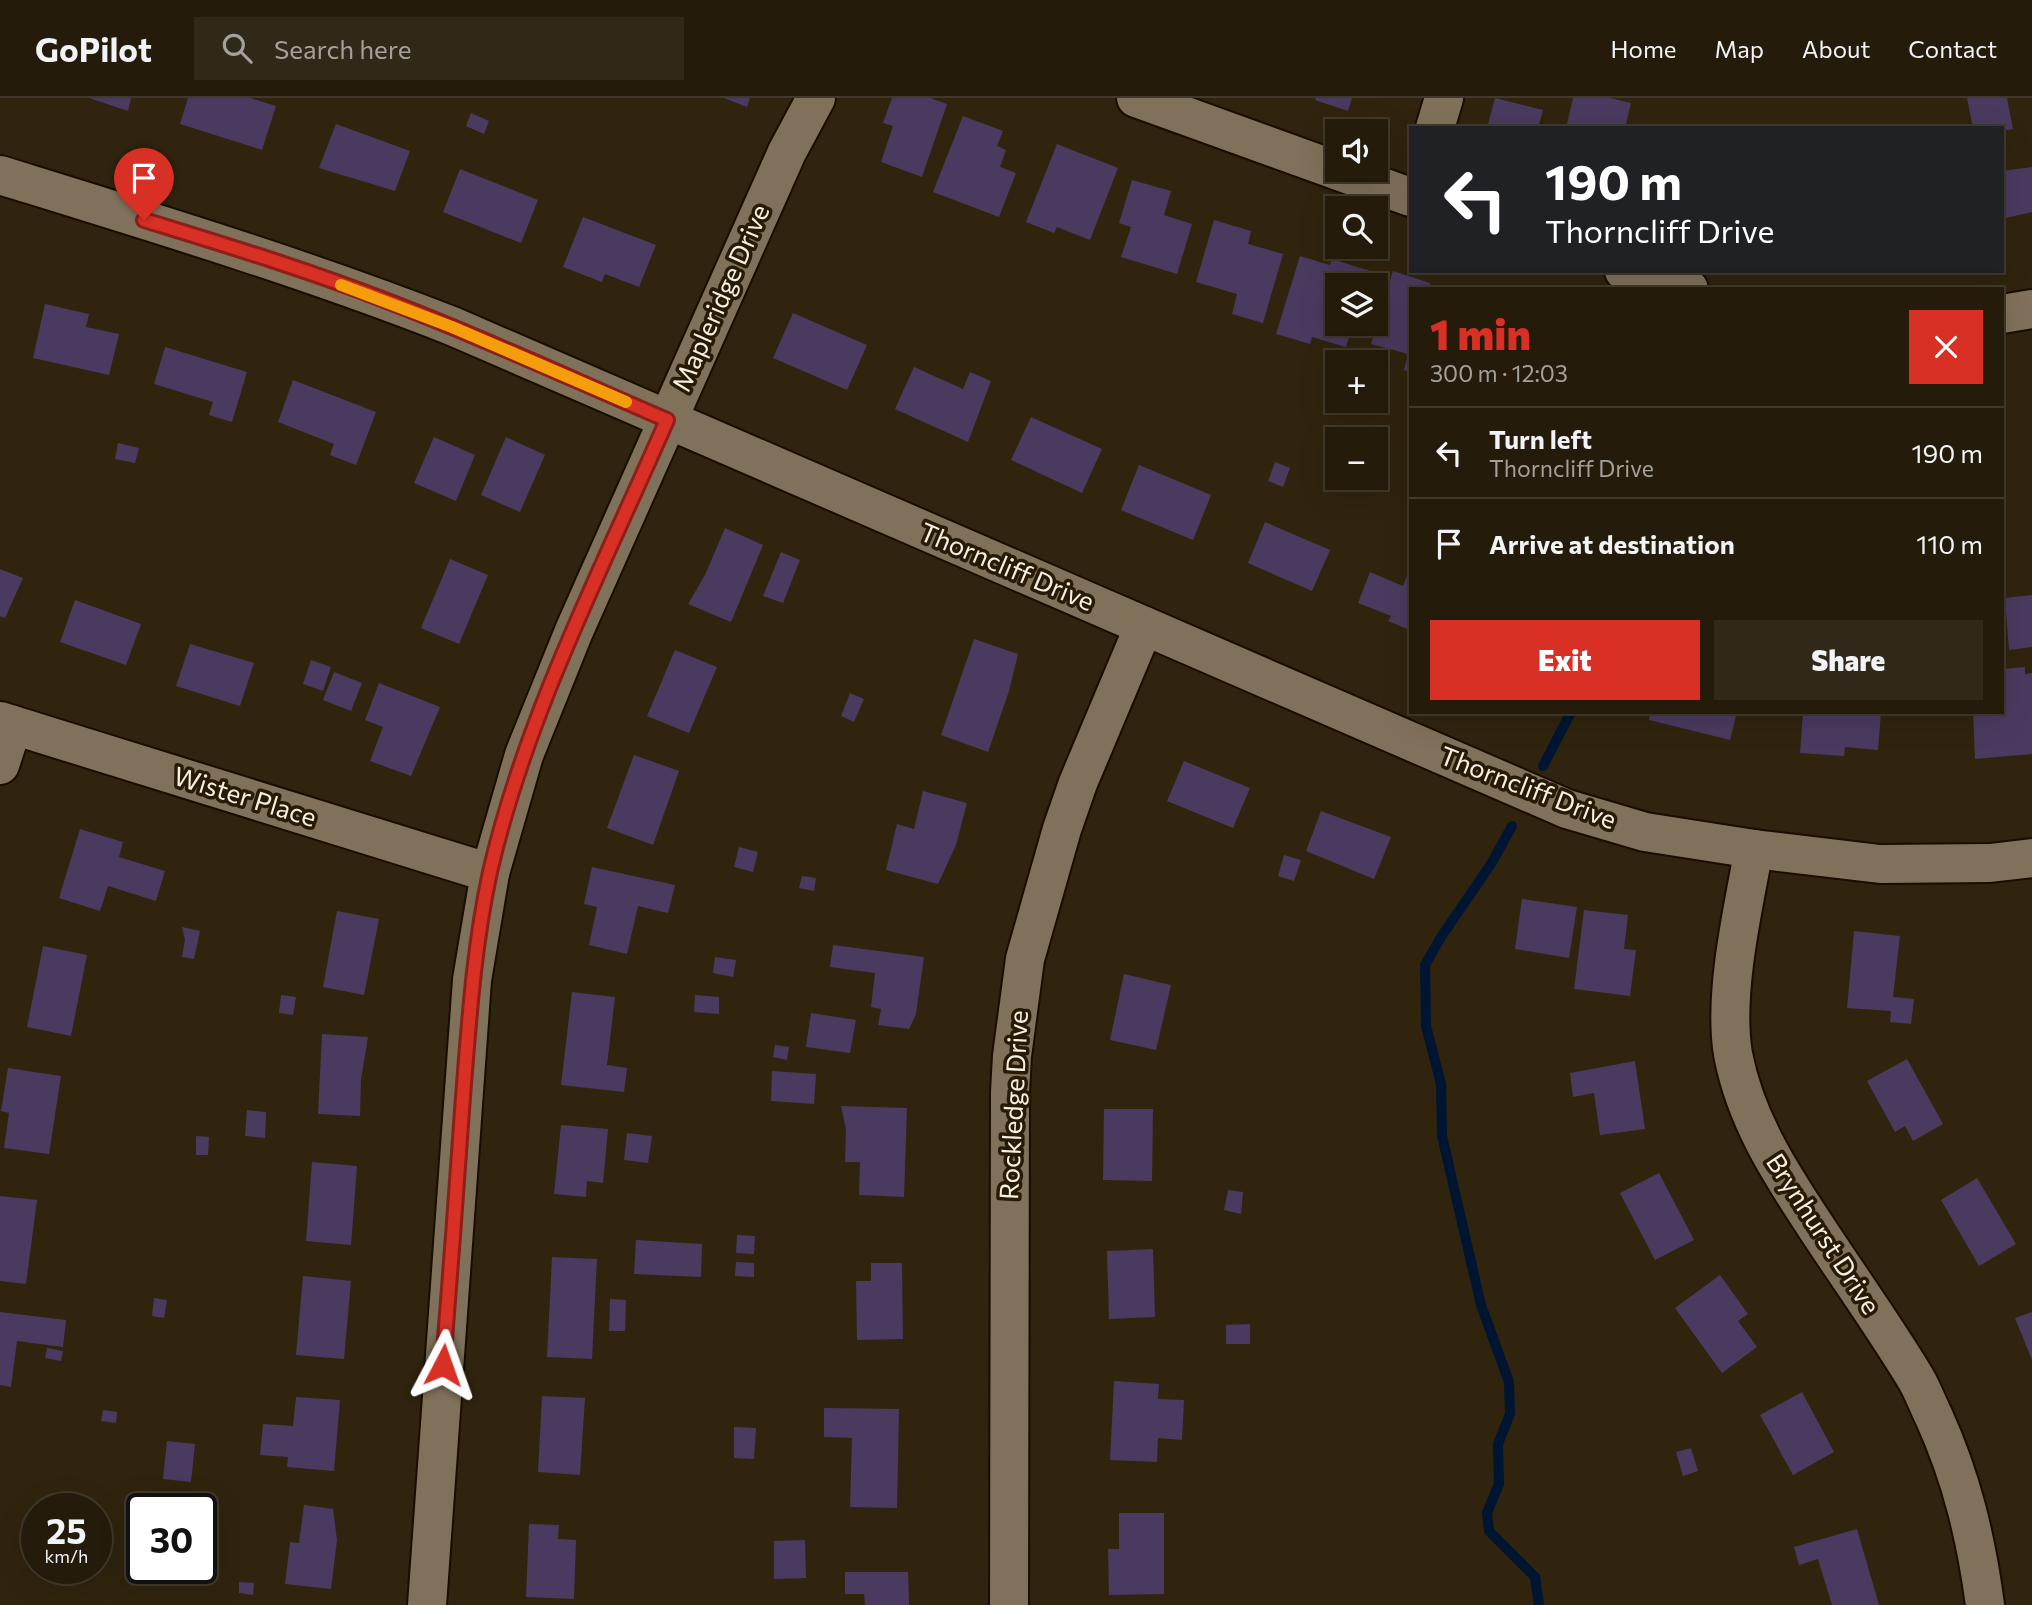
<!DOCTYPE html>
<html lang="en">
<head>
<meta charset="utf-8">
<style>
  :root { --surface:#241b0a; --page:#302818; --text:#f1f3f6; --muted:#a3a19c; --line:#41392b; --accent:#d93025 }
  body { margin:0; font-family:Commissioner,sans-serif; background:var(--page); color:var(--text); height:100vh; display:flex; flex-direction:column; font-size:26px; white-space:nowrap }
  * { box-sizing:border-box; margin:0 }
  p { font-size:23px; color:var(--muted) }
  .icon { flex:none; width:38px; height:38px; fill:none; stroke:currentColor; stroke-width:2; stroke-linecap:round; stroke-linejoin:round }
  .map { position:relative; flex:1; overflow:hidden }
  .drawer { position:absolute; left:1409px; top:189px; width:595px; height:427px; display:flex; flex-direction:column; background:var(--surface); border-radius:0px; box-shadow:0 7px 28px #0002,0 0 0 2px var(--line) }
  .drawer>* { flex:none }
  .top-card { position:absolute; left:1409px; top:28px; width:595px; height:147px; border-radius:0px; box-shadow:0 7px 28px #0002,0 0 0 2px var(--line); background:#202124; color:#fff; overflow:hidden }
  .controls { position:absolute; left:1325px; top:21px; display:grid; gap:14px }
  .controls a { display:grid; place-items:center; width:63px; height:63px; border-radius:0px; background:var(--surface); box-shadow:0 7px 28px #0002,0 0 0 2px var(--line); font-size:35px }
  .speed { position:absolute; left:21px; top:1395px; display:flex; gap:14px; font-size:35px; font-weight:700; text-align:center }
  .speed>* { display:grid; place-content:center; width:91px; height:91px; border-radius:50%; background:var(--surface); box-shadow:0 7px 28px #0002,0 0 0 2px var(--line); line-height:1 }
  .speed small { font-size:18px; font-weight:400 }
  .speed .limit { border:4px solid #111; border-radius:10px; background:#fff; color:#111 }
  .pin { position:absolute; display:grid; place-items:center; width:60px; height:60px; color:#fff; margin:-72px -30px; border-radius:50% 50% 50% 0; rotate:-45deg; box-shadow:0 0 7px #0007 }
  .pin .icon { rotate:45deg }
  .me { position:absolute; width:77px; margin:-38px; rotate:4deg; stroke-linejoin:round; filter:drop-shadow(0 0 5px #0008) }
  .turn { display:flex; align-items:center; gap:24px; height:147px; padding:0 21px; font-size:32px }
  .turn .icon { width:91px; height:91px; stroke-width:2.5 }
  .turn b { display:block; font-size:49px; line-height:60px }
  .round { display:grid; place-items:center; flex:none; width:74px; height:74px; border-radius:0px; background:var(--page) }
  .summary { display:flex; align-items:center; justify-content:space-between; height:119px; padding:0 21px }
  h1 { font-size:42px; font-weight:800; line-height:52px; color:var(--accent) }
  .action { display:flex; gap:14px; margin-top:auto; padding:14px 21px }
  .action a { flex:1; height:80px; border-radius:0px; background:var(--accent); color:#fff; font-size:28px; font-weight:800; line-height:80px; text-align:center }
  .action a+a { background:var(--page); color:var(--text) }
  ul { padding:0; list-style:none }
  li { display:flex; align-items:center; gap:21px; height:91px; padding:0 21px; border-top:2px solid var(--line) }
  li div { flex:1 }
  li b { display:block; font-size:26px }
  li em { font-style:normal }
  header { display:flex; align-items:center; gap:42px; box-sizing:border-box; height:98px; padding:0 35px; background:var(--surface); border-bottom:2px solid var(--line) }
  header strong { font-size:33px }
  nav { display:flex; gap:38px; margin-inline-start:auto; font-size:24px }
  .search { width:490px; height:63px; background:var(--page); display:flex; align-items:center; gap:18px; box-sizing:border-box; padding:0 24px; border-radius:0px; color:var(--muted); font-size:26px }
  .map>svg:first-child { display:block }
  .lines { fill:none; stroke-linecap:round; stroke-linejoin:round }
  .stream { stroke:#001532; stroke-width:10 }
  .building { fill:#4a3a5f }
  .street-casing { stroke:#180d00; stroke-width:42 }
  .street { stroke:#80725a; stroke-width:38 }
  .route-casing { stroke:#8d1f18; stroke-width:18 }
  .route { stroke:#d93025; stroke-width:12 }
  .slow { stroke:#f59e0b; stroke-width:12 }
  .labels { text-anchor:middle; stroke-width:7; stroke-linejoin:round; paint-order:stroke }
  .street-label { font-size:26px; fill:#f7efe2; stroke:#271b05 }
</style>
</head>
<body>
<header>
<strong>GoPilot</strong>
<div class="search"><svg class="icon" aria-label="search" viewBox="0 0 24 24"><circle cx="10" cy="10" r="6"/><path d="M15 15l6 6"/></svg>Search here</div>
<nav><a>Home</a><a>Map</a><a>About</a><a>Contact</a></nav>
</header>
<div class="map">
<svg width="2032" height="1507" viewBox="0 0 2032 1507">
  <rect width="100%" height="100%" fill="#30240e"/>
  <g class="lines">
    <!-- stream -->
    <g class="stream">
      <polyline points="1543,668 1571,614"/>
      <polyline points="1512,728 1491,766 1441,839 1425,867 1426,928 1441,986 1442,1038 1481,1207 1509,1284 1510,1316 1498,1346 1499,1386 1487,1415 1489,1433 1535,1479 1539,1507"/>
    </g>
  </g>
  <!-- building -->
  <g class="building">
    <polygon points="89,0 131,0 128,13"/>
    <polygon points="188,0 250,0 276,8 262,52 180,26"/>
    <polygon points="724,0 750,0 747,9"/>
    <polygon points="892,0 930,0 947,6 922,79 881,64 893,28 883,25"/>
    <polygon points="1316,0 1352,0 1348,13 1315,2"/>
    <polygon points="1495,0 1543,12 1538,30 1487,30"/>
    <polygon points="1573,0 1610,0 1631,5 1625,30 1566,30"/>
    <polygon points="1967,0 2007,0 2013,31 2002,33 2002,30 1973,30"/>
    <polygon points="471,15 489,23 484,36 466,28"/>
    <polygon points="963,18 1003,33 997,48 1006,52 1000,69 1016,75 999,119 933,94"/>
    <polygon points="336,26 410,53 395,93 319,70"/>
    <polygon points="1057,46 1118,70 1090,142 1057,129 1054,135 1026,124"/>
    <polygon points="2032,69 2032,114 2002,121 2002,73"/>
    <polygon points="460,71 538,102 521,145 443,114"/>
    <polygon points="1132,82 1171,93 1164,117 1192,126 1177,176 1121,159 1131,129 1119,125"/>
    <polygon points="583,119 656,147 639,189 605,176 602,184 563,169"/>
    <polygon points="1214,122 1251,133 1248,146 1283,156 1263,225 1232,216 1237,196 1196,184"/>
    <polygon points="1300,158 1330,167 1332,161 1370,173 1365,187 1337,187 1337,226 1353,226 1346,249 1312,239 1310,246 1276,236"/>
    <polygon points="1393,173 1430,185 1429,191 1410,191 1410,274 1404,272 1408,256 1371,246"/>
    <polygon points="45,206 89,216 86,229 119,236 109,277 33,260"/>
    <polygon points="793,215 867,247 847,292 773,260"/>
    <polygon points="165,249 247,274 232,324 209,317 213,304 154,286"/>
    <polygon points="914,269 963,291 970,274 991,283 968,344 895,311"/>
    <polygon points="293,282 376,314 356,367 330,357 334,346 278,324"/>
    <polygon points="1031,319 1102,351 1082,395 1011,362"/>
    <polygon points="434,339 475,357 456,403 414,385"/>
    <polygon points="506,339 545,357 520,414 481,397"/>
    <polygon points="118,345 139,350 135,365 115,361"/>
    <polygon points="1275,364 1290,370 1283,389 1268,383"/>
    <polygon points="1139,367 1211,397 1193,442 1121,412"/>
    <polygon points="1265,424 1330,452 1312,493 1248,465"/>
    <polygon points="725,430 763,447 731,524 688,506 705,477"/>
    <polygon points="781,454 800,462 783,505 763,498"/>
    <polygon points="450,461 488,477 459,546 421,530"/>
    <polygon points="0,471 23,480 5,520 0,518"/>
    <polygon points="1370,474 1403,488 1407,478 1410,480 1410,532 1388,523 1391,518 1358,505"/>
    <polygon points="2032,497 2032,549 2009,552 2005,500"/>
    <polygon points="75,502 141,526 126,567 60,544"/>
    <polygon points="974,541 1018,556 1009,593 988,654 941,637"/>
    <polygon points="190,546 254,565 240,608 176,588"/>
    <polygon points="675,552 717,569 689,635 647,618"/>
    <polygon points="311,562 331,569 323,593 303,586"/>
    <polygon points="2025,569 2025,576 2032,575 2032,656 1975,661 1973,614 2002,614 2002,571"/>
    <polygon points="334,574 362,585 351,613 323,602"/>
    <polygon points="379,585 440,609 411,678 370,663 383,629 365,622"/>
    <polygon points="850,595 864,601 854,624 841,618"/>
    <polygon points="1651,614 1737,614 1730,642 1649,622"/>
    <polygon points="1803,614 1881,614 1878,652 1845,649 1844,658 1800,655"/>
    <polygon points="634,657 679,673 653,747 607,730"/>
    <polygon points="1184,663 1250,690 1233,730 1167,703"/>
    <polygon points="923,693 967,705 956,747 938,786 886,772 897,726 914,731"/>
    <polygon points="1321,713 1391,739 1374,781 1306,753"/>
    <polygon points="80,731 123,744 119,759 165,773 156,803 108,788 100,813 59,800"/>
    <polygon points="739,749 758,754 753,774 734,769"/>
    <polygon points="1284,757 1301,762 1294,783 1278,778"/>
    <polygon points="592,769 675,787 668,815 638,808 627,856 589,847 597,809 584,806"/>
    <polygon points="802,778 816,780 814,793 799,790"/>
    <polygon points="1522,801 1577,809 1569,860 1515,851"/>
    <polygon points="1584,812 1628,817 1624,851 1636,852 1630,898 1574,891"/>
    <polygon points="337,813 379,821 364,897 323,889"/>
    <polygon points="182,829 200,833 194,861 182,859 185,842"/>
    <polygon points="1854,833 1900,838 1893,899 1914,901 1911,926 1890,924 1891,913 1847,910"/>
    <polygon points="833,847 924,859 916,916 909,931 878,927 881,911 871,909 875,875 830,869"/>
    <polygon points="43,848 87,857 71,938 27,929"/>
    <polygon points="715,859 736,862 733,879 713,875"/>
    <polygon points="1124,876 1171,887 1156,952 1110,942"/>
    <polygon points="572,894 615,899 607,967 627,970 624,994 561,987"/>
    <polygon points="281,897 296,899 293,917 279,915"/>
    <polygon points="695,897 719,899 719,916 694,914"/>
    <polygon points="811,915 856,922 850,955 806,949"/>
    <polygon points="322,936 368,939 361,981 360,1018 318,1016"/>
    <polygon points="775,947 789,949 787,962 773,959"/>
    <polygon points="1907,961 1943,1026 1913,1043 1905,1028 1895,1034 1867,983"/>
    <polygon points="1635,963 1645,1031 1600,1037 1594,995 1573,999 1570,975"/>
    <polygon points="8,970 61,978 49,1056 4,1050 9,1015 1,1013"/>
    <polygon points="772,973 816,976 814,1006 771,1003"/>
    <polygon points="841,1008 907,1010 904,1099 859,1097 860,1064 845,1064 846,1031"/>
    <polygon points="1104,1011 1153,1011 1152,1083 1103,1082"/>
    <polygon points="247,1012 266,1014 265,1040 245,1038"/>
    <polygon points="561,1027 608,1031 603,1085 587,1083 586,1099 554,1096"/>
    <polygon points="627,1035 652,1038 648,1065 624,1062"/>
    <polygon points="196,1038 209,1039 208,1057 196,1057"/>
    <polygon points="312,1064 357,1068 351,1147 306,1143"/>
    <polygon points="1659,1075 1694,1142 1655,1162 1620,1095"/>
    <polygon points="1977,1080 2016,1146 1979,1168 1941,1102"/>
    <polygon points="1228,1092 1243,1094 1241,1116 1224,1112"/>
    <polygon points="0,1098 37,1102 26,1186 0,1183"/>
    <polygon points="737,1137 755,1138 754,1156 736,1155"/>
    <polygon points="636,1142 702,1146 701,1179 634,1176"/>
    <polygon points="1153,1151 1155,1219 1109,1221 1107,1153"/>
    <polygon points="552,1159 597,1161 592,1261 547,1259"/>
    <polygon points="736,1164 754,1165 754,1179 735,1178"/>
    <polygon points="871,1165 902,1165 903,1241 857,1242 856,1183 871,1183"/>
    <polygon points="1720,1177 1748,1216 1738,1223 1757,1249 1722,1275 1675,1210"/>
    <polygon points="303,1178 351,1183 344,1261 296,1257"/>
    <polygon points="154,1200 167,1202 164,1220 152,1218"/>
    <polygon points="610,1201 626,1202 625,1233 609,1233"/>
    <polygon points="0,1214 66,1222 63,1249 17,1243 11,1289 0,1287"/>
    <polygon points="2032,1214 2032,1262 2015,1220"/>
    <polygon points="1250,1226 1250,1246 1226,1246 1226,1227"/>
    <polygon points="47,1250 63,1253 61,1263 45,1260"/>
    <polygon points="1114,1283 1159,1286 1158,1301 1184,1302 1182,1342 1158,1340 1157,1364 1110,1362"/>
    <polygon points="1802,1294 1834,1354 1793,1377 1760,1317"/>
    <polygon points="542,1298 585,1300 580,1377 538,1374"/>
    <polygon points="296,1299 340,1302 334,1373 287,1369 288,1359 260,1357 263,1326 293,1328"/>
    <polygon points="824,1310 899,1311 897,1410 850,1409 852,1340 824,1339"/>
    <polygon points="103,1312 117,1314 116,1325 101,1323"/>
    <polygon points="734,1329 756,1330 754,1361 734,1360"/>
    <polygon points="167,1343 195,1346 191,1384 163,1381"/>
    <polygon points="1691,1350 1698,1373 1683,1378 1676,1354"/>
    <polygon points="304,1407 333,1411 337,1442 331,1491 285,1486 290,1444 299,1445"/>
    <polygon points="1119,1415 1164,1415 1164,1496 1109,1497 1108,1451 1119,1451"/>
    <polygon points="529,1426 559,1427 558,1441 576,1442 574,1501 526,1499"/>
    <polygon points="1857,1431 1879,1507 1832,1507 1818,1461 1799,1467 1794,1449"/>
    <polygon points="805,1442 806,1480 774,1481 774,1443"/>
    <polygon points="845,1474 908,1474 909,1507 865,1507 864,1496 845,1496"/>
    <polygon points="239,1484 254,1485 253,1497 239,1495"/>
  </g>
  <g class="lines">
    <!-- street casing -->
    <g class="street-casing">
      <g id="street">
        <polyline points="1136,0 1410,99"/>
        <polyline points="1435,30 1444,0"/>
        <path d="M0,77C152,124 304,170 452,228L1567,711L1645,734L1754,751L1880,766L1990,765L2032,760"/>
        <polyline points="1624,173 1689,191"/>
        <polyline points="2002,216 2032,211"/>
        <polyline points="0,623 490,775"/>
        <polyline points="0,667 13,627"/>
        <path d="M1754,751C1743,811 1723,896 1733,956C1745,1020 1779,1073 1814,1126C1848,1178 1884,1228 1916,1281C1923,1293 1928,1307 1934,1319C1962,1381 1976,1440 1985,1507"/>
        <polyline points="427,1507 472,882 490,775 524,657 574,533 787,54 816,0"/>
        <polyline points="1009,1507 1010,994 1012,958 1025,861 1062,731 1078,685 1144,528"/>
      </g>
    </g>
    <!-- street -->
    <use href="#street" class="street"/>
  </g>
  <g class="lines">
    <!-- route casing -->
    <g class="route-casing">
      <path id="route" d="M144,122C225,147 308,172 387,203C482,239 574,282 667,322C603,469 526,617 490,774C474,847 469,923 463,999C457,1088 450,1178 443,1267"/>
    </g>
    <!-- route -->
    <use href="#route" class="route"/>
    <!-- slow -->
    <polyline class="slow" points="341,187 452,229 626,304"/>
  </g>
  <g class="labels">
    <!-- street labels -->
    <g class="street-label">
      <text transform="translate(721 200) rotate(-66)" y="9">Mapleridge Drive</text>
      <text transform="translate(1007 469) rotate(23)" y="9">Thorncliff Drive</text>
      <text transform="translate(1528 690) rotate(21)" y="9">Thorncliff Drive</text>
      <text transform="translate(245 699) rotate(17)" y="9">Wister Place</text>
      <text transform="translate(1014 1007) rotate(-87)" y="9">Rockledge Drive</text>
      <text transform="translate(1823 1136) rotate(57)" y="9">Brynhurst Drive</text>
    </g>
  </g>
</svg>
<div class="controls">
<a><svg class="icon" aria-label="sound" viewBox="0 0 24 24"><path d="M4 9h4l5-4v14l-5-4H4zM17 9q2 3 0 6"/></svg></a>
<a><svg class="icon" aria-label="search" viewBox="0 0 24 24"><circle cx="10" cy="10" r="6"/><path d="M15 15l6 6"/></svg></a>
<a><svg class="icon" aria-label="layers" viewBox="0 0 24 24"><path d="M12 4l9 5-9 5-9-5zM3 14l9 5 9-5"/></svg></a>
<a>+</a>
<a>−</a>
</div>
<div class="speed"><div>25<small>km/h</small></div><div class="limit">30</div></div>
<div class="pin" style="left:144px;top:122px;background:#d93025"><svg class="icon" aria-label="arrive" viewBox="0 0 24 24"><path d="M6 21V4h12l-3 4 3 4H6"/></svg></div>
<svg class="me" style="left:443px;top:1267px" viewBox="-20 -20 40 40"><path d="M0-17L14 15 0 8-14 15z" fill="#d93025" stroke="#fff" stroke-width="4"/></svg>
<div class="top-card">
<div class="turn"><svg class="icon" aria-label="left" viewBox="0 0 24 24"><path d="M17 20v-9H6M10 6l-5 5 5 5"/></svg><div><b>190 m</b>Thorncliff Drive</div></div>
</div>
<section class="drawer">
<div class="summary"><div><h1>1 min</h1><p>300 m · 12:03</p></div><a class="round" style="background:#d93025;color:#fff"><svg class="icon" aria-label="close" viewBox="0 0 24 24"><path d="M6 6l12 12M18 6L6 18"/></svg></a></div>
<ul>
<li><svg class="icon" aria-label="left" viewBox="0 0 24 24"><path d="M17 20v-9H6M10 6l-5 5 5 5"/></svg><div><b>Turn left</b><p>Thorncliff Drive</p></div><em>190 m</em></li>
<li><svg class="icon" aria-label="arrive" viewBox="0 0 24 24"><path d="M6 21V4h12l-3 4 3 4H6"/></svg><div><b>Arrive at destination</b></div><em>110 m</em></li>
</ul>
<div class="action"><a>Exit</a><a>Share</a></div>
</section>
</div>
</body>
</html>
